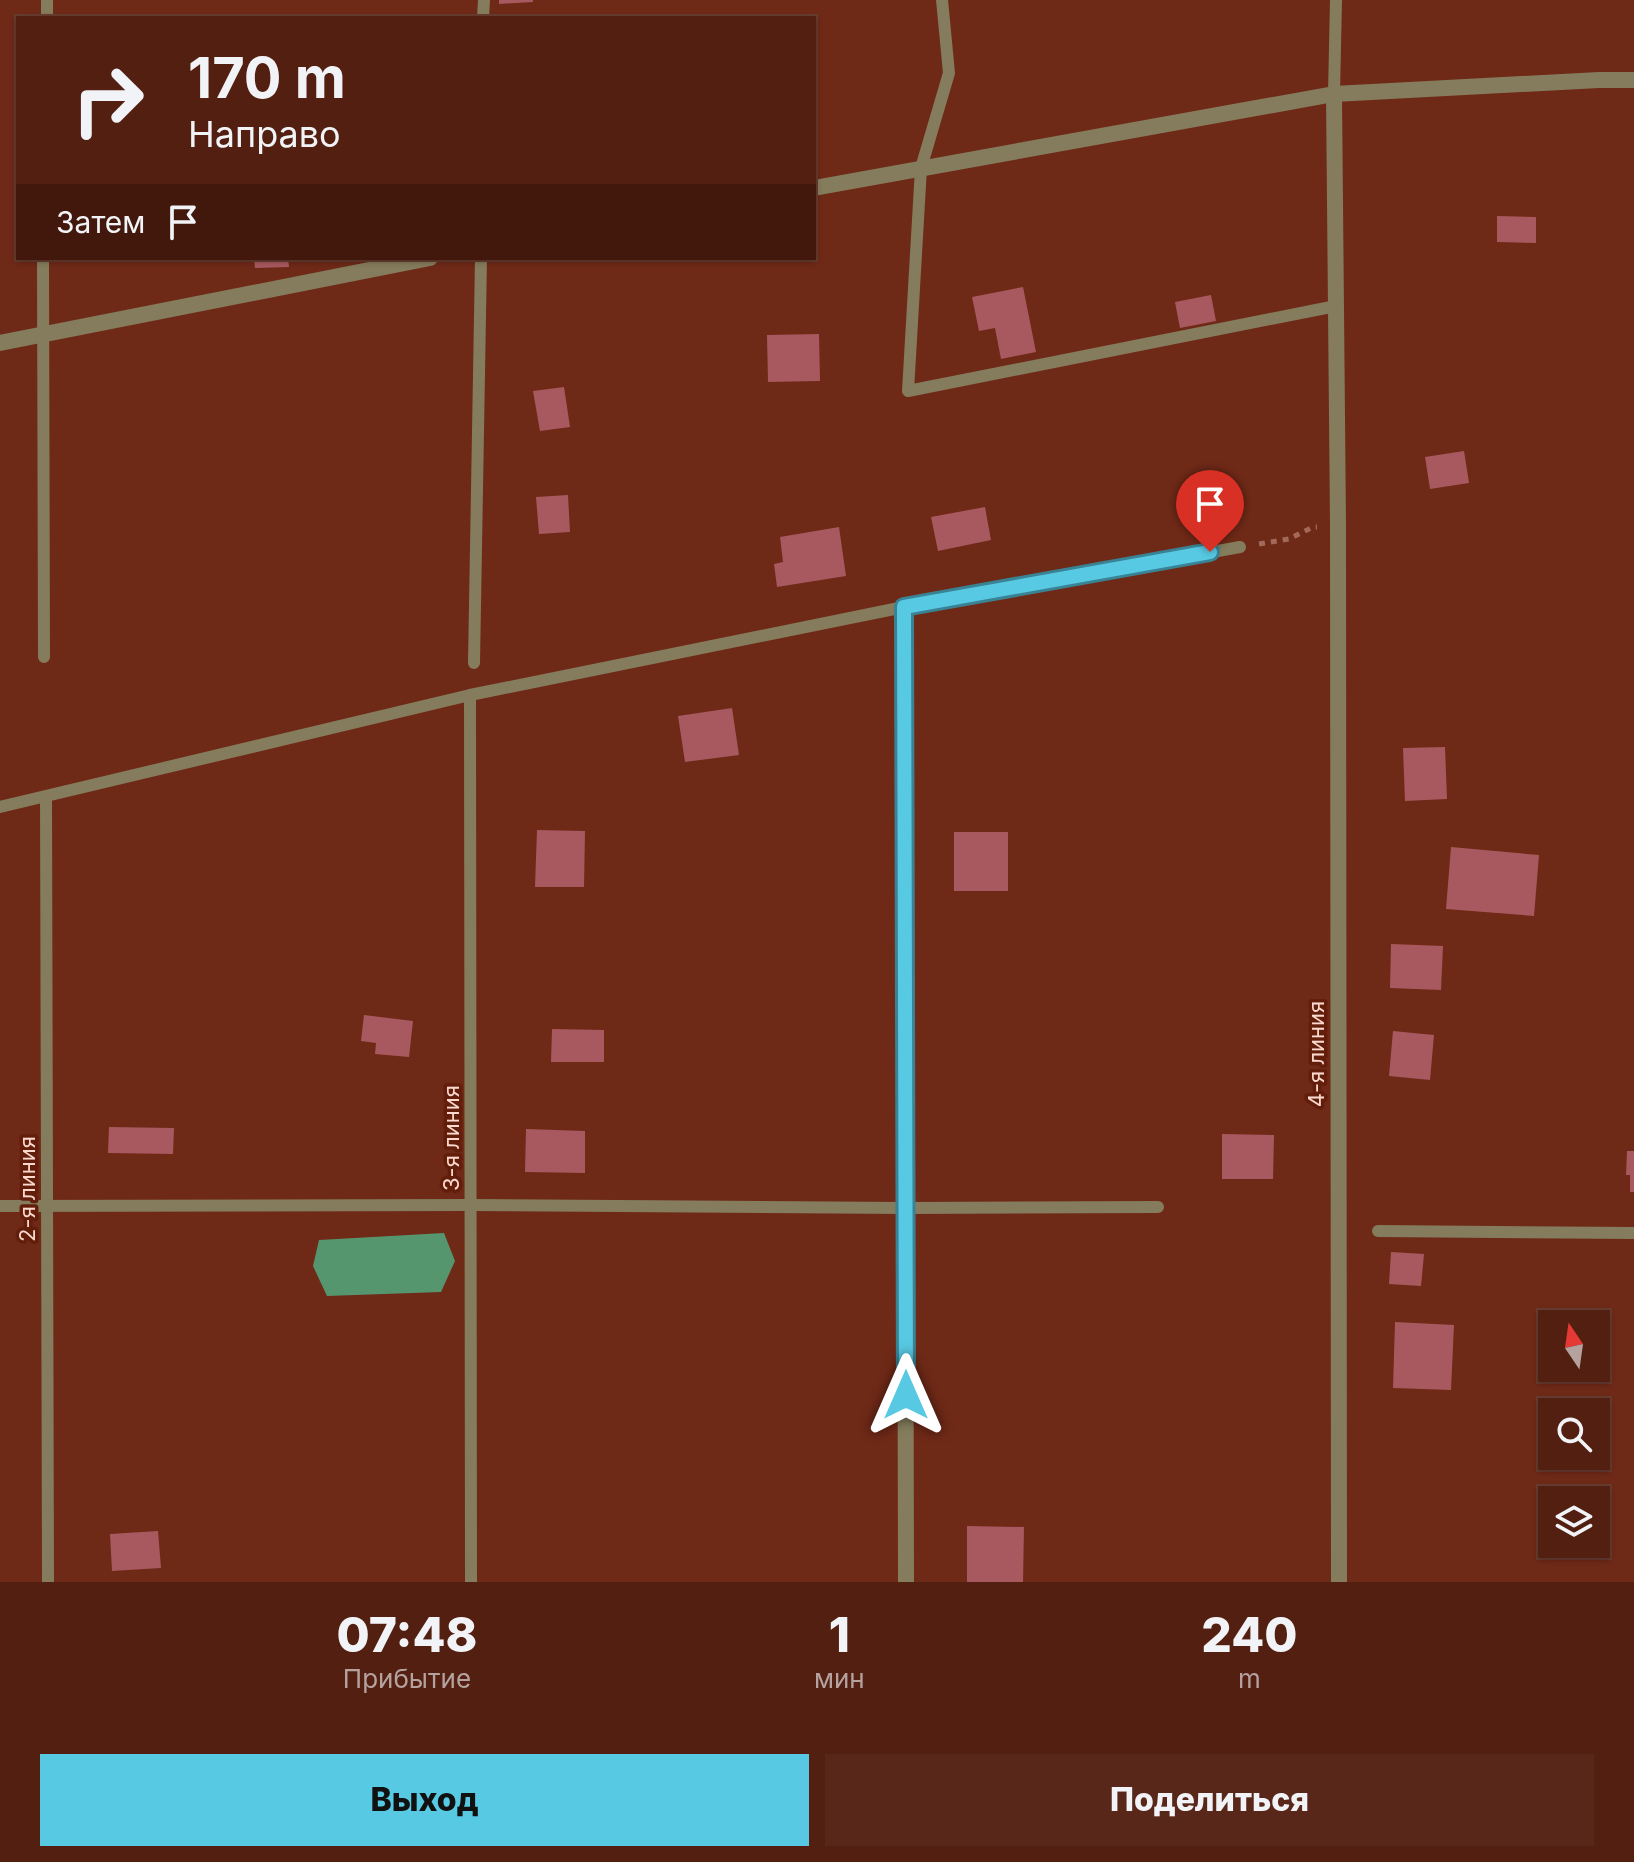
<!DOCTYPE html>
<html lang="ru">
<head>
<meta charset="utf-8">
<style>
  :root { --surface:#531f11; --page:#59271a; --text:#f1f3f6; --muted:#b5a29f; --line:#693d31; --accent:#58c9e3 }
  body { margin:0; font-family:Inter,sans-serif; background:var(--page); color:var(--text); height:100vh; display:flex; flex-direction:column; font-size:30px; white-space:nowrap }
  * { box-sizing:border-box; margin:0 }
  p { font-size:26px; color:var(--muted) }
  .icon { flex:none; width:44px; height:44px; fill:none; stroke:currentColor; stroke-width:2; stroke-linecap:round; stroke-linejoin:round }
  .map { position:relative; height:1582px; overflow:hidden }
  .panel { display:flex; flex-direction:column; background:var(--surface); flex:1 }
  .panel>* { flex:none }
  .top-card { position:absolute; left:16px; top:16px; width:800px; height:244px; border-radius:0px; box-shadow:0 2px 6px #0004,0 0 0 2px var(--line); background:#531f11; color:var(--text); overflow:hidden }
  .needle { width:52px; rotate:347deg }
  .controls { position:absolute; left:1538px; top:1310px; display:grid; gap:16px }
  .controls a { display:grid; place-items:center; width:72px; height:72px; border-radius:0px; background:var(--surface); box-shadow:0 2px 6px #0004,0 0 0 2px var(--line); font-size:40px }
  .pin { position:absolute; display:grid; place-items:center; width:68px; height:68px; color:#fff; margin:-82px -34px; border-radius:50% 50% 50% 0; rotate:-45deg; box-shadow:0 0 8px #0007 }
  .pin .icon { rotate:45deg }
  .me { position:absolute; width:88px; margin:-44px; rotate:0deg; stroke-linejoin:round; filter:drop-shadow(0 0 6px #0008) }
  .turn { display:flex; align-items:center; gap:28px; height:168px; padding:0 40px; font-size:36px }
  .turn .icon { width:104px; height:104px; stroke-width:2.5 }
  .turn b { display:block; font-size:56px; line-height:68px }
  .then { display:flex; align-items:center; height:76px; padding:0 40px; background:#0003; gap:16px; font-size:30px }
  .eta { display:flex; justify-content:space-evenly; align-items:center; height:136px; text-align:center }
  .eta b { font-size:48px; font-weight:800; line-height:56px }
  .primary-button { display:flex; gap:16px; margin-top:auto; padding:16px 40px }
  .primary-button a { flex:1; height:92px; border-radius:0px; background:var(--accent); color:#111; font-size:32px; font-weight:800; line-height:92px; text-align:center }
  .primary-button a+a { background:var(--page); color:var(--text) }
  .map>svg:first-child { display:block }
  .water { fill:#56966f }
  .building { fill:#a8595f }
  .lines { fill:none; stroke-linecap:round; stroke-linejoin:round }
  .path { stroke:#a2695a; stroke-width:5; stroke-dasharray:6 6; stroke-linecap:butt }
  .lane { stroke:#847c5c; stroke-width:12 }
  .street { stroke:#847c5c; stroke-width:16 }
  .route-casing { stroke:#398394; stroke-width:20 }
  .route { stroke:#58c9e3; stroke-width:14 }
  .labels { text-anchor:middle; stroke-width:7; stroke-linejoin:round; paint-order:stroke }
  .street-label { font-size:22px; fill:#fad8ce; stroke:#621e0b }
</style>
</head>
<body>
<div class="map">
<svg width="1634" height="1582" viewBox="0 0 1634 1582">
  <rect width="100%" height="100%" fill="#6f2917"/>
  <!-- water -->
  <polygon class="water" points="444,1233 455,1261 441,1292 327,1296 313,1266 319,1240"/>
  <!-- building -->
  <g class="building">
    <polygon points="499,0 533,0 533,2 499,4"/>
    <polygon points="1497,216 1536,217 1536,243 1497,242"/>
    <polygon points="254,258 288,258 289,267 255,268"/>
    <polygon points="1023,287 1036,352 1001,359 995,328 979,331 972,297"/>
    <polygon points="1211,295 1216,321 1180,328 1175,302"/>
    <polygon points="819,334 820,381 768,382 767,335"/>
    <polygon points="564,387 570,427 540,431 533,391"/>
    <polygon points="1464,451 1469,483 1430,489 1425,457"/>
    <polygon points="568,495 570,532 539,534 536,497"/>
    <polygon points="985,507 991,540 938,551 931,517"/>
    <polygon points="839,527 846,576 777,587 774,564 783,562 780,537"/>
    <polygon points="732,708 739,755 685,762 678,716"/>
    <polygon points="1445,747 1447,799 1405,801 1403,748"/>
    <polygon points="537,830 585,831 584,887 535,887"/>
    <rect x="954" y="832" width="54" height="59"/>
    <polygon points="1451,847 1539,855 1534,916 1446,909"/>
    <polygon points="1391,944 1443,946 1441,990 1390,988"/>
    <polygon points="364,1015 413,1021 409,1057 375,1054 376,1043 361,1041"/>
    <polygon points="552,1029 604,1030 604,1062 551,1062"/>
    <polygon points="1393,1031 1434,1035 1430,1080 1389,1076"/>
    <polygon points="109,1127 174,1128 173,1154 108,1153"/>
    <polygon points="526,1129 585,1131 585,1173 525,1172"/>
    <polygon points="1222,1134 1274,1135 1273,1179 1222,1179"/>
    <polygon points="1627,1151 1634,1151 1634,1192 1630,1192 1630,1175 1626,1175"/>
    <polygon points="1391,1252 1424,1254 1421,1286 1389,1284"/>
    <polygon points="1395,1322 1454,1325 1451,1390 1393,1388"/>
    <polygon points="967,1526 1024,1527 1023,1582 967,1582"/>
    <polygon points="158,1531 161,1568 112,1571 110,1534"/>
  </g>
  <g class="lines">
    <!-- path -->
    <polyline class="path" points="1259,544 1289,539 1313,527 1317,527"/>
    <!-- lane -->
    <g class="lane">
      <polyline points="942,0 949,73 921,168 908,391 1336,306"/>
      <polyline points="47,18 47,0"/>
      <polyline points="483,18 484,0"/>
      <polyline points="1334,94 1336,0"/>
      <polyline points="43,258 44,657"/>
      <polyline points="474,663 481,258"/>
      <polyline points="470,695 471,1582"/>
      <polyline points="46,797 48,1582"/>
      <polyline points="0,807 470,695 904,607 1240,547"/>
      <polyline points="0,1206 471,1205 905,1208 1158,1207"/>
      <polyline points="1378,1231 1634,1233"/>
    </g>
    <!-- street -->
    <g class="street">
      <polyline points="1334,94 1338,525 1339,1582"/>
      <polyline points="814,188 1334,94 1599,80 1634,80"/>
      <polyline points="0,343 430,258"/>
      <polyline points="904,607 906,1582"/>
    </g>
  </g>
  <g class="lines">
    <!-- route casing -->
    <g class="route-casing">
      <polyline id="route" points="906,1395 904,607 1210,552"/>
    </g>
    <!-- route -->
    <use href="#route" class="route"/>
  </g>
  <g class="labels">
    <!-- street labels -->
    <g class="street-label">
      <text transform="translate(1316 1054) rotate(-90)" y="8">4-я линия</text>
      <text transform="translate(451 1138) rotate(-90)" y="8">3-я линия</text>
      <text transform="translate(27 1189) rotate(-90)" y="8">2-я линия</text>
    </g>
  </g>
</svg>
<div class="controls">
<a><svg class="needle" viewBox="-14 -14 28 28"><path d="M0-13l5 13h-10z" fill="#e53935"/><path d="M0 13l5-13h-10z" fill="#b5a29f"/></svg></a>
<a><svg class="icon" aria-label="search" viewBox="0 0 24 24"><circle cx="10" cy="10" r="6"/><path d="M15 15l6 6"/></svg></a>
<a><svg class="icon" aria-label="layers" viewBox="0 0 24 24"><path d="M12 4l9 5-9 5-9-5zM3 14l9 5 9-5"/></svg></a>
</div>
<div class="pin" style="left:1210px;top:552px;background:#d93025"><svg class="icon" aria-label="arrive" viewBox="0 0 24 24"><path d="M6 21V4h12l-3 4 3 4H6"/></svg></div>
<svg class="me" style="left:906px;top:1395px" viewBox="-20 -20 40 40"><path d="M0-17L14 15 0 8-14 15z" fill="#58c9e3" stroke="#fff" stroke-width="4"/></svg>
<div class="top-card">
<div class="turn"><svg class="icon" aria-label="right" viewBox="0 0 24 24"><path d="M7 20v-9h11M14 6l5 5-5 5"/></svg><div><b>170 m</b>Направо</div></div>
<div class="then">Затем<svg class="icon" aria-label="arrive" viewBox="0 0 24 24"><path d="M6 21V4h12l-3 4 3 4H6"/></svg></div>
</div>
</div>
<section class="panel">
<div class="eta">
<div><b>07:48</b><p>Прибытие</p></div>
<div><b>1</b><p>мин</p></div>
<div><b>240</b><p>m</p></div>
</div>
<div class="primary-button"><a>Выход</a><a>Поделиться</a></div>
</section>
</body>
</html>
